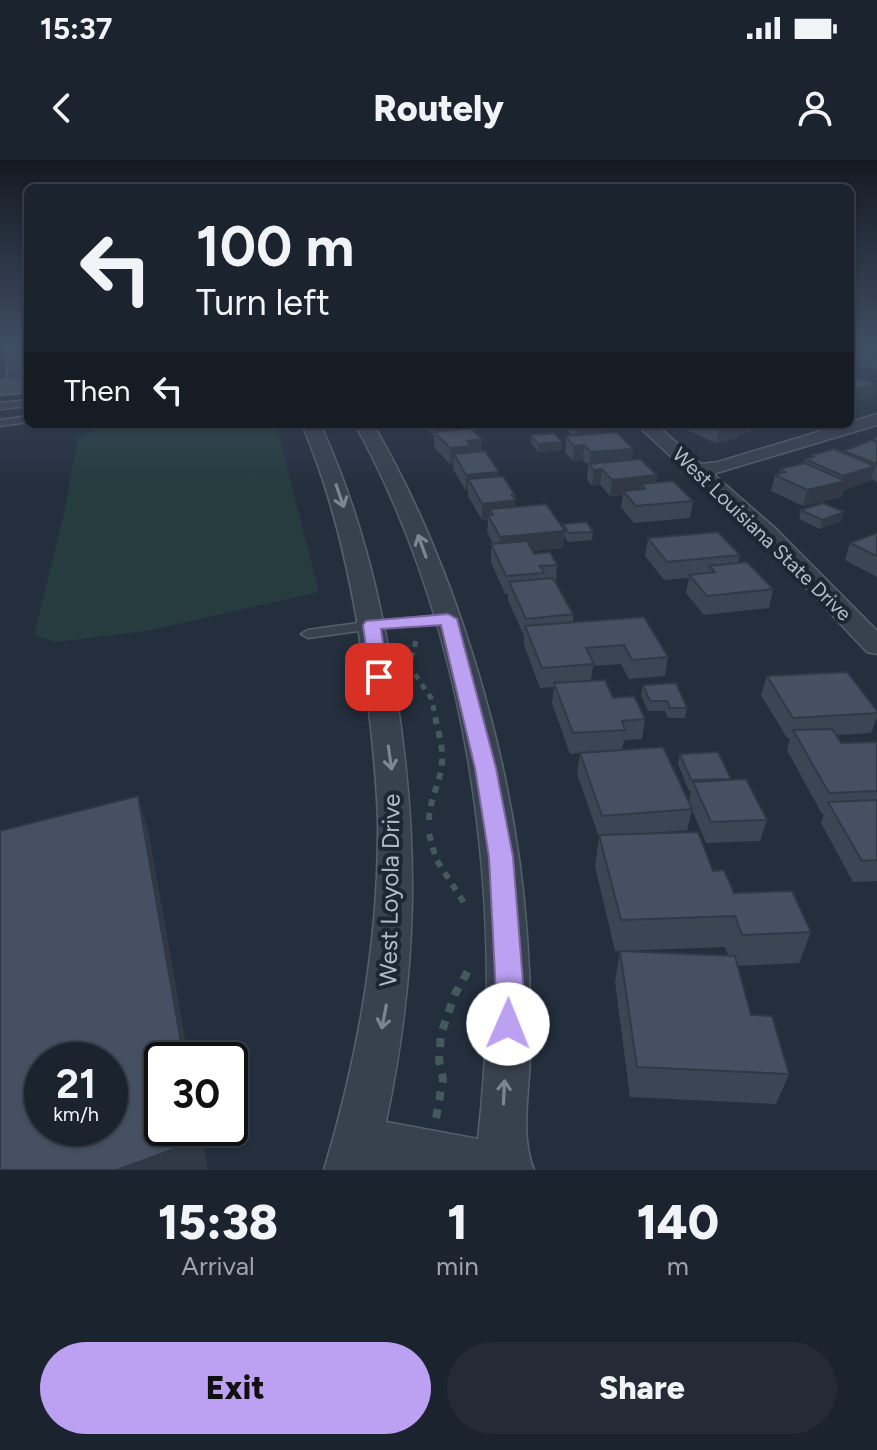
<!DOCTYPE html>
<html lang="en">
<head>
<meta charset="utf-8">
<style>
  :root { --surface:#1b232e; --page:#242b36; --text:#f1f3f6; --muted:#a0a4aa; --line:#39404a; --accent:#bca0f2 }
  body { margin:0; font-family:Figtree,sans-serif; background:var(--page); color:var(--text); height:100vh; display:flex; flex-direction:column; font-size:30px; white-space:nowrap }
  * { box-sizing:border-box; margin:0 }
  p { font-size:26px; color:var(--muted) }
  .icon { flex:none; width:44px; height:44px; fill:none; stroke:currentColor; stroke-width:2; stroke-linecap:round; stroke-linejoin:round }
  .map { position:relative; height:1010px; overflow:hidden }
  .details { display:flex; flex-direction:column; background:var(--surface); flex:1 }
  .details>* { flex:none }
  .hud { position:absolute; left:24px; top:24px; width:830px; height:244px; border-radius:12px; box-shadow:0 2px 6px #0004,0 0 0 2px var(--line); background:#1b232e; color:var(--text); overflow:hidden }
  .speed { position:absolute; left:24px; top:882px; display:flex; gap:16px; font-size:40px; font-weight:700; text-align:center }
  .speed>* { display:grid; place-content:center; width:104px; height:104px; border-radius:50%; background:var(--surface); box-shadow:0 2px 6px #0004,0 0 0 2px var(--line); line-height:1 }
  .speed small { font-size:20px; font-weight:400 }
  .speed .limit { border:4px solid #111; border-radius:12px; background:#fff; color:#111 }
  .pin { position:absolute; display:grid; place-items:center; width:68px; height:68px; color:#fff; margin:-34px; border-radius:16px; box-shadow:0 4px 12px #0006 }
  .me { position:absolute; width:88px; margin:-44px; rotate:1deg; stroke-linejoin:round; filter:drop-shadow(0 0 6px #0008) }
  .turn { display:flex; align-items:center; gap:28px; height:168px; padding:0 40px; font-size:36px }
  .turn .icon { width:104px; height:104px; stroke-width:2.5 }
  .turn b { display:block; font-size:56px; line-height:68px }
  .then { display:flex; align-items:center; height:76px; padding:0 40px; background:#0003; gap:16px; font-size:30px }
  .eta { display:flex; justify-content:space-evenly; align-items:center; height:136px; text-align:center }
  .eta b { font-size:48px; font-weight:800; line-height:56px }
  .button { display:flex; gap:16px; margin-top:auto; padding:16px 40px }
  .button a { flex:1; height:92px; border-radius:48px; background:var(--accent); color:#111; font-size:32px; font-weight:800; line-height:92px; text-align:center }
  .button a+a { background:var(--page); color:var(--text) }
  .status { display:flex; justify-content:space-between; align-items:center; height:56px; padding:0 40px; background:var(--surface); direction:ltr }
  .status svg { height:22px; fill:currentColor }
  header { display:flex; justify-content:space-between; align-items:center; height:104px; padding:0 40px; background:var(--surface); font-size:36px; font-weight:800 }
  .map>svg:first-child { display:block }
  .green { fill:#263c3f }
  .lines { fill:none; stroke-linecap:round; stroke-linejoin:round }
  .service-casing { stroke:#565f6c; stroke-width:3 }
  .minor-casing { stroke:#565f6c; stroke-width:3 }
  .secondary-casing { stroke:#565f6c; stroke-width:3 }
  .path-far2 { stroke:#44595c; stroke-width:5; stroke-dasharray:6 6; stroke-linecap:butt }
  .path-far1 { stroke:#44595c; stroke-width:6; stroke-dasharray:7 7; stroke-linecap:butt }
  .path { stroke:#44595c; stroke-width:8; stroke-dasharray:9 9; stroke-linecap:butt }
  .service { fill:#38414e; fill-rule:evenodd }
  .minor { fill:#38414e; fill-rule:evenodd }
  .secondary { fill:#465061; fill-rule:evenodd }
  .wall { fill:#3b4654; fill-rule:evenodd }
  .shaded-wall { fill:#303945 }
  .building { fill:#455162; stroke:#303945; stroke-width:2; fill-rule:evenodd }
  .oneway { stroke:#7c8592 }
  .route { fill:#bca0f2; stroke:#7a689d; stroke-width:2 }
  .labels { text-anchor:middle; stroke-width:8; stroke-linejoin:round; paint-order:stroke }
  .far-street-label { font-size:20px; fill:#b4bcc9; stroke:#1d2633 }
  .street-label { font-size:24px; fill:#b4bcc9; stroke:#1d2633 }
</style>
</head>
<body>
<div class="status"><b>15:37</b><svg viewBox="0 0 49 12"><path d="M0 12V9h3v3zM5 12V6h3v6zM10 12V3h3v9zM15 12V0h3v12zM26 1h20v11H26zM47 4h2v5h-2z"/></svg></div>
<header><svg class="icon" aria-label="back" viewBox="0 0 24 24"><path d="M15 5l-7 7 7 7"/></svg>Routely<svg class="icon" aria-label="person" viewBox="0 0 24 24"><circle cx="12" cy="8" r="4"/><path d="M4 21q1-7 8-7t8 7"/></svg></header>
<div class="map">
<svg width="877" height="1010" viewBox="0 0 877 1010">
  <rect width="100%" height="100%" fill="#242f3e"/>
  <!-- green -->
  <polygon class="green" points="157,264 276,264 319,432 147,471 55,482 34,475 64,353 78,277 96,270"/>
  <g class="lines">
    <!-- service casing -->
    <g class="service-casing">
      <g id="service">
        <polygon points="28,240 28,246 0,249 0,243"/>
        <polygon points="28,256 28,262 0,266 0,260"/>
        <polygon points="448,455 455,459 453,462 372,469 308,478 301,474 308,470 372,461"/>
      </g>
    </g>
    <!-- minor casing -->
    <g class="minor-casing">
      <g id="minor">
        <polygon points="7,184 21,184 22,229 16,231 8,226"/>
        <polygon points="877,254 877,265 713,314 776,369 877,471 877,494 867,492 760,379 636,264 655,264 701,304 718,302"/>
        <path d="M302,264H320C359,348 380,435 395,527C420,681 418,809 386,962L478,979C505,741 471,476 355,264H373C458,409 516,608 527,776C530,816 531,857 530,897C529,933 520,977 534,1010H324C358,897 379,781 378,662C377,615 371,570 366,523C355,434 337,347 302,264Z"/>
      </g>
    </g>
    <!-- secondary casing -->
    <g class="secondary-casing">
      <polygon id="secondary" points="28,218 28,232 0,235 0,221"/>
    </g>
    <!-- path-far2 -->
    <polyline class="path-far2" points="416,481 409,505 431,538 435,554"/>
    <!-- path-far1 -->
    <g class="path-far1">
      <path d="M429,660C429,642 438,627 441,610C445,591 438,571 434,552"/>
      <polyline points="429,674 436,699 466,746"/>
    </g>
    <!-- path -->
    <polyline class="path" points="436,958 443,919 439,900 441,874 455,834 468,811"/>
    <!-- service -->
    <use href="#service" class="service"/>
    <!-- minor -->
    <use href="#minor" class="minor"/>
    <!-- secondary -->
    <use href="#secondary" class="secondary"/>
  </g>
  <!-- wall -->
  <g class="wall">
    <polygon points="850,184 877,184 877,210 860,206 862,201 852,199"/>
    <path d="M426,264H471V268L481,279V291L499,312V317L515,335V347L563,368V364L593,372L592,380L568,382L564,376L563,388L533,391L534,394L557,405L556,422L573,454V462L668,497L665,516L629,519L621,504L593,506L591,520L613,538L645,559L642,579L624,580L622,590L689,642L691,631H689L678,604L680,594L730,620L767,660L760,681L706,683L692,650L687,670L640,674L713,711L734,733L811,772L799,803L737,806L751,855L789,914L776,944L630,937L615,822L620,791H615L595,706L599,677L577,614L580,593L588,592L570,594L552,543L554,527L540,528L524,485V476L508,440V434H505L491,402V384H493L487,372L488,360H482L468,336V331H466L453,309V303L450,304L434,287V276L426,267ZM725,787L728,795L621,791Z"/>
    <polygon points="561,264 604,264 603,273 633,289 632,299 657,315 656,322 693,341 690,358 634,363 621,347 623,335 610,336 600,325 592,326 587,319 588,306 583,300 573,301 565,292 566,276 573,276"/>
    <polygon points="684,264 770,264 769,266 748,272 746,271 746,273 739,275 739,277 716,283 683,268"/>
    <polygon points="531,275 562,282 561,290 538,292 531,283"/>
    <polygon points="877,277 877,322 871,319 870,321 844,330 842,337 803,346 771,331 775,315 779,313 780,309 804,303 805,299 811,297 812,295 844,293 844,291 874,281 874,278"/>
    <polygon points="801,350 841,361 820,369 799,359"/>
    <polygon points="877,373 877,417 845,400 850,383"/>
    <polygon points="648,378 740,395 738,403 773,429 769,448 704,455 686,433 689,418 664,420 645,396"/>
    <polygon points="767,516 877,551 877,557 871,573 836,575 841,583 877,582 877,721 853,722 821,663 824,654 822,654 787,590 790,578 787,578 761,535"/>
    <polygon points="643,525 687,548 685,558 668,558 665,551 648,551 641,535"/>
  </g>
  <!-- shaded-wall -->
  <g class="shaded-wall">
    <polygon points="855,184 869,184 855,186 852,196 850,197 850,185"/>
    <polygon points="877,224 873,238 850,243 850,230"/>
    <polygon points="450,264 471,264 471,269 454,276"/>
    <polygon points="576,264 604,264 602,275 575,278"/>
    <polygon points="734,264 747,264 746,273 739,275 739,277 716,283 719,268"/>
    <polygon points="749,264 770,264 769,266 748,272"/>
    <polygon points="481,279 480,295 454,294 453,303 450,304 450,288 467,281"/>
    <polygon points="562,282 561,290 538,292 538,284"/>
    <polygon points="584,285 583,300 573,301 574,286"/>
    <polygon points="633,289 631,304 590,305 591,292"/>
    <polygon points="875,306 870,321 844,330 842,337 803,346 807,330 841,322 843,316"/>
    <polygon points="602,309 600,325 592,326 594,310"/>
    <polygon points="499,312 498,328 468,319 468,331 466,331 466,315"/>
    <polygon points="657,315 655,331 645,329 641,324 639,333 623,331 623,335 610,336 612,320"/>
    <polygon points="515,335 515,357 493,355 490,349 490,359 488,355 488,360 482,360 482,344"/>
    <polygon points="844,352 841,361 820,369 822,360"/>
    <polygon points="565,371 563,388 499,395 500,377"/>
    <polygon points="138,636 149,674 189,900 184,900"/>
    <polygon points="196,968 201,968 208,1010 117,1010"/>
  </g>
  <!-- building -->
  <g class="building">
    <polygon points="866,184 877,184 877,197 864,193 875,190 855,186"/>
    <polygon points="850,216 877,224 850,230"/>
    <polygon points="430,264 450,264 454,268 435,270"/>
    <polygon points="710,264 734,264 719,268"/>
    <polygon points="471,268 481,279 467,281 471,286 450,288 434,272"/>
    <polygon points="616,272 633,289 591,292 584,285 574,286 566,276"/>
    <polygon points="554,273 562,282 538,284 531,275"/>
    <polygon points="872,280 877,282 877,304 844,291"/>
    <polygon points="834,289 875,306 843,316 805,299 814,297 812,295"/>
    <polygon points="485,291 499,312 466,315 454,294"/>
    <polygon points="640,299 657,315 612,320 602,309 594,310 588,304"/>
    <polygon points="805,303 846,321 807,330 775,315 785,312 780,309"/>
    <polygon points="503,316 515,335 512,335 516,340 482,344 468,319"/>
    <polygon points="673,321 693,341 636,346 623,331 645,329 641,324"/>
    <polygon points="823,343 844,352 822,360 801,350"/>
    <polygon points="546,344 565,371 500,377 488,355 493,355 490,349"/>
    <polygon points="587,362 593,372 569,373 563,364"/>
    <polygon points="718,372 740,395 667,402 648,378"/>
    <polygon points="877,373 877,396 850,383"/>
    <polygon points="527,381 534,394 550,392 557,405 540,406 544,413 506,416 491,384"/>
    <polygon points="747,402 773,429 707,436 689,415 715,412 709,406"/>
    <polygon points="553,418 573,454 526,459 509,422"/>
    <polygon points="644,457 668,497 632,500 624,485 586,488 594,504 542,508 525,466"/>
    <polygon points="847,512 877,551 877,553 793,558 767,516"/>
    <polygon points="605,520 613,538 634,536 645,559 622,561 625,570 573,573 554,523"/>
    <polygon points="676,523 687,548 670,548 667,541 650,541 643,525"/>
    <polygon points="832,569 841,583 877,582 877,631 829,633 793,570"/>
    <polygon points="663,587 692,649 602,656 580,593"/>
    <polygon points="718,592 731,619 691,620 680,594"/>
    <polygon points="746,619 767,660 711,662 693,622"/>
    <path d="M138,636L184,900H162V968H196L198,980L117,1010H0V671ZM42,900H110V968H42Z"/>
    <polygon points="877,640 877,700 862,701 828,642"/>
    <polygon points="698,672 713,711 724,710 734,733 792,731 811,772 742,775 735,756 621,760 599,675"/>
    <polygon points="620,791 735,796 751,855 772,856 789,914 637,907"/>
  </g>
  <!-- one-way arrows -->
  <defs><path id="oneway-shaft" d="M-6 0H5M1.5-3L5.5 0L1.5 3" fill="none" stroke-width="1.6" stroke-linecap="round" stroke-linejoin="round" transform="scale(2)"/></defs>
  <g class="oneway">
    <use href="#oneway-shaft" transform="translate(340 336) rotate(71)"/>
    <use href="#oneway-shaft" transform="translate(422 386) rotate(-110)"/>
    <use href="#oneway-shaft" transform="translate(390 598) rotate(82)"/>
    <use href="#oneway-shaft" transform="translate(384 857) rotate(101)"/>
    <use href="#oneway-shaft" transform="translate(504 932) rotate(-87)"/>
  </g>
  <!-- sky -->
  <linearGradient id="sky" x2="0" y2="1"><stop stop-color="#141a22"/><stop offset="0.57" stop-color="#3f4d63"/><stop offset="1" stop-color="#3f4d63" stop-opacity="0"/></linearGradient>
  <rect width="877" height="325" fill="url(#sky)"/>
  <!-- route -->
  <polygon class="route" points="448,454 457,459 496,608 513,697 524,835 522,864 518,873 508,877 498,873 494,864 496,835 489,697 475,608 441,465 381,469 388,517 379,523 370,517 363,465 366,461"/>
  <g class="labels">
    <!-- far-street labels -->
    <g class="far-street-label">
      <text transform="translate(762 374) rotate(44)" y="7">West Louisiana State Drive</text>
    </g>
    <!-- street labels -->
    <g class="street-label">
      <text transform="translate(390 730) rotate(-89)" y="8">West Loyola Drive</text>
    </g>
  </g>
</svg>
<div class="speed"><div>21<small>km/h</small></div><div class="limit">30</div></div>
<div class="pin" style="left:379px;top:517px;background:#d93025"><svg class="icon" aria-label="arrive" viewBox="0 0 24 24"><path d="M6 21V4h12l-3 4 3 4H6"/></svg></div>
<svg class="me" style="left:508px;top:864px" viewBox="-20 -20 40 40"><circle r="19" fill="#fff"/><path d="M0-13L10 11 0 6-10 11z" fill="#bca0f2"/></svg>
<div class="hud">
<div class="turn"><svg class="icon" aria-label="left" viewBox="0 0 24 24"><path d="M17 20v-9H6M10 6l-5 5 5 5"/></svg><div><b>100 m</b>Turn left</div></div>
<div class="then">Then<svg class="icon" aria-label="left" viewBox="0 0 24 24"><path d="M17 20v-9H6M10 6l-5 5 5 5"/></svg></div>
</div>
</div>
<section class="details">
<div class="eta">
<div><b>15:38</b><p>Arrival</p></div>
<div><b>1</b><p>min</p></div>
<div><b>140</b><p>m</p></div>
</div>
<div class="button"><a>Exit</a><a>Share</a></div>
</section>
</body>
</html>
